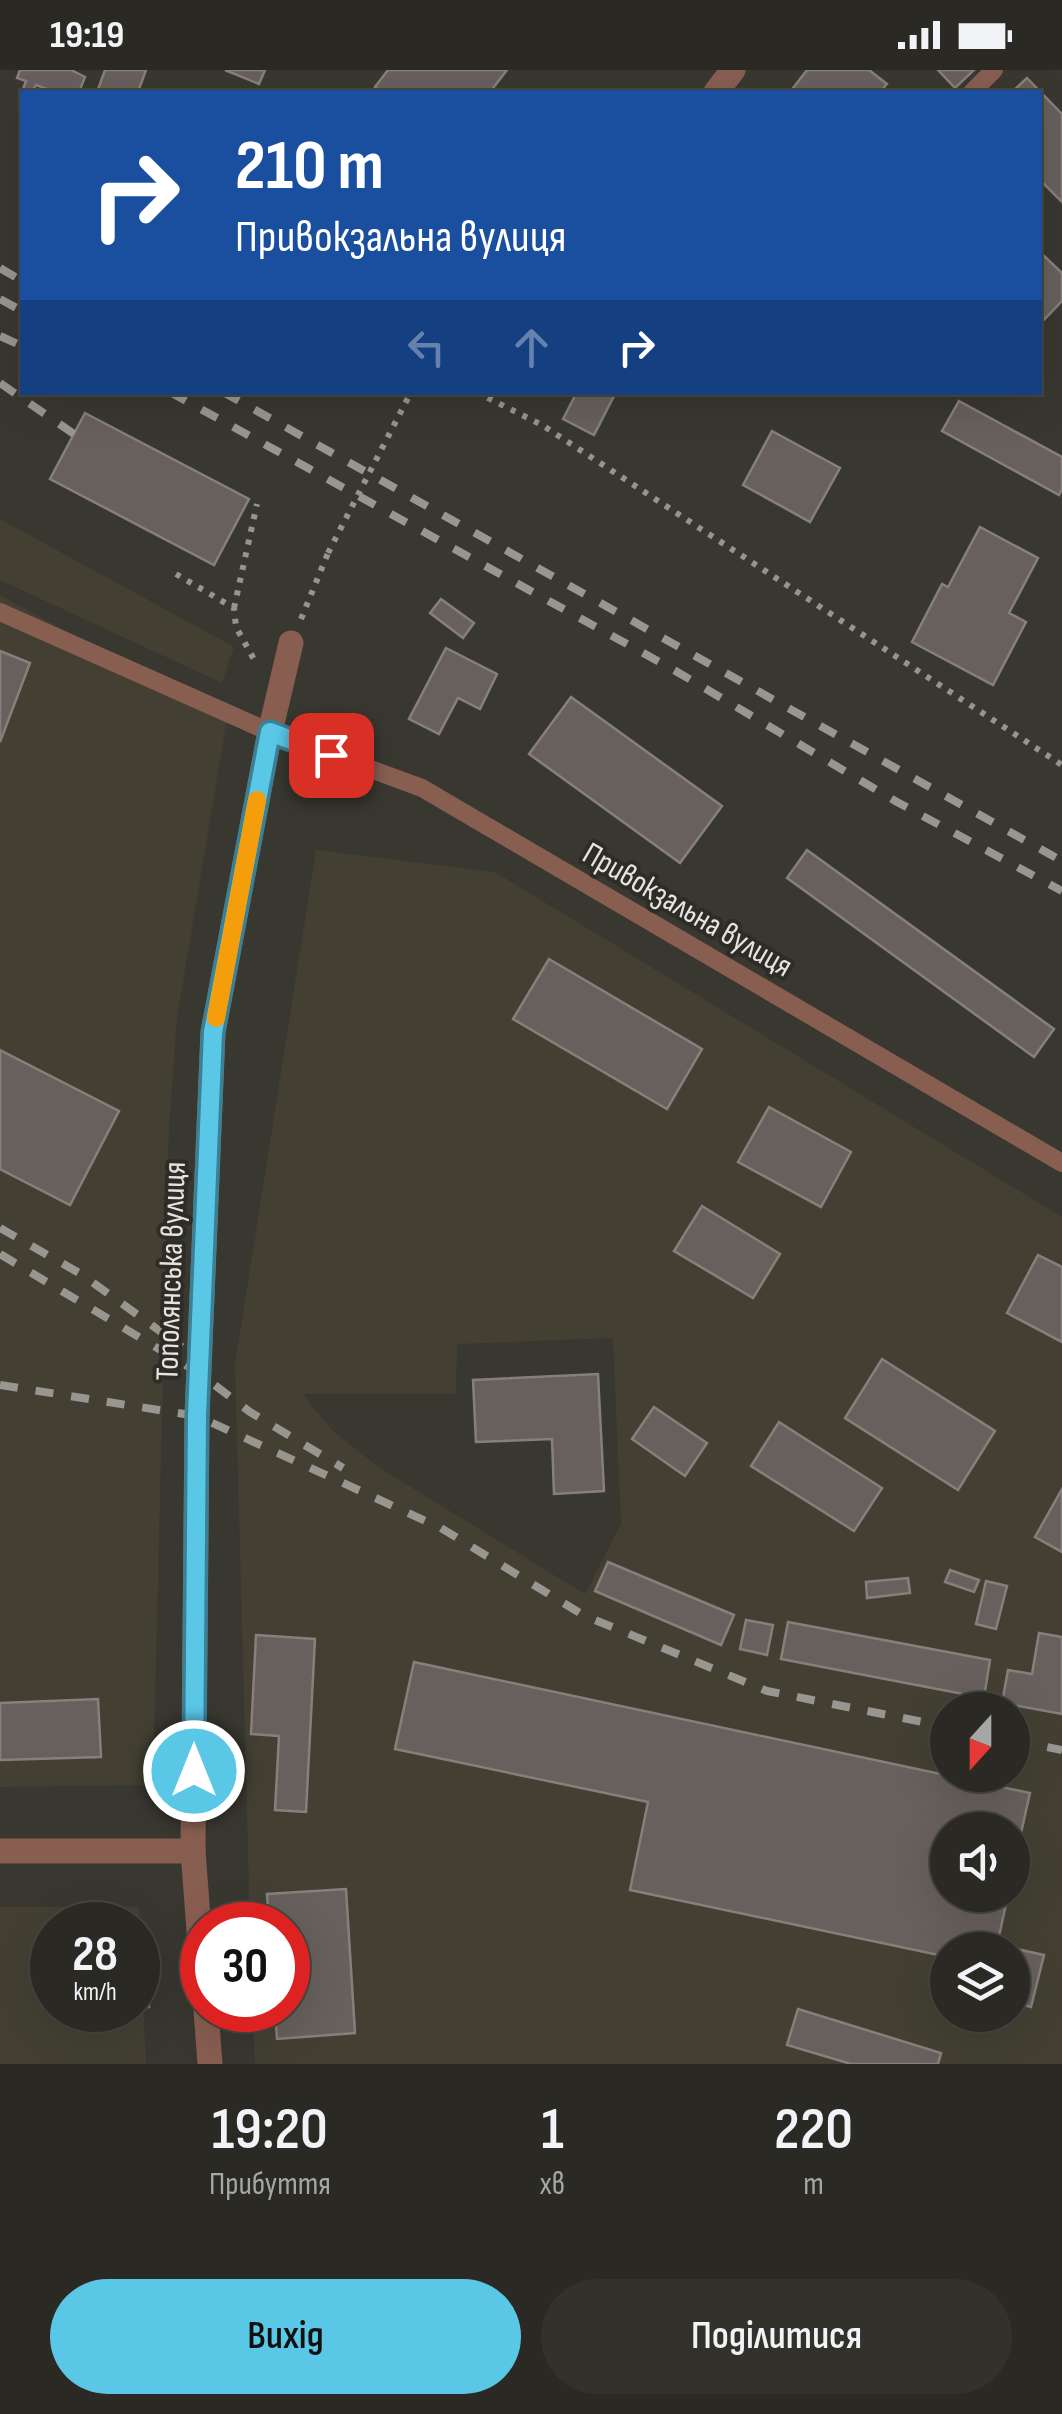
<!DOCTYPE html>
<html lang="uk">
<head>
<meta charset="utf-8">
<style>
  :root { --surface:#2a2924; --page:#32312c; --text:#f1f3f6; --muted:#a5a6a6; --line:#464541; --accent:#5bc7e7 }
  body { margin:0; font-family:"Sofia Sans Condensed",sans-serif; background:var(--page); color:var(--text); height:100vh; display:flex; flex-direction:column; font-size:38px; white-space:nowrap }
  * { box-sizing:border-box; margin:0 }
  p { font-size:32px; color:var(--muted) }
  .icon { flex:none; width:55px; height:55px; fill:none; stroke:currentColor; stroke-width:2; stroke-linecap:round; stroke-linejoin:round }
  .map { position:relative; height:1994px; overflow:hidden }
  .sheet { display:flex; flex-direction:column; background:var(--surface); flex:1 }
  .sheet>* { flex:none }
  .top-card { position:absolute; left:20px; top:20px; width:1022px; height:305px; border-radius:0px; box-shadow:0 10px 40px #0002,0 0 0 2px var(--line); background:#1a4fa0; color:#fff; overflow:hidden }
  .needle { width:65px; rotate:201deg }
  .buttons { position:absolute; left:930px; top:1622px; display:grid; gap:20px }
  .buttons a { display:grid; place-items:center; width:100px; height:100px; border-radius:50%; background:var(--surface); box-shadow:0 10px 40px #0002,0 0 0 2px var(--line); font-size:50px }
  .speed { position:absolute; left:30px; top:1832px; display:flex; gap:20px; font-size:50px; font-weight:700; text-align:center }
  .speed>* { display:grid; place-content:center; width:130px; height:130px; border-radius:50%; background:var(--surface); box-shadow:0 10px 40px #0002,0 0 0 2px var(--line); line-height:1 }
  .speed small { font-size:25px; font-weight:400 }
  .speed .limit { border:15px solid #d22; background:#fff; color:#111 }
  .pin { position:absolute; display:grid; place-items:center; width:85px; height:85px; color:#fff; margin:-42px; border-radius:20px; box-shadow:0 5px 15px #0006 }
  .me { position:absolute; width:110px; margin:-55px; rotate:0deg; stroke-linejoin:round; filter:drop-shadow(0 0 8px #0008) }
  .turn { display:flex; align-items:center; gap:35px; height:210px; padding:0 50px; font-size:45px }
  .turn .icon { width:130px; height:130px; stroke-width:2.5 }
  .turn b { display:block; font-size:70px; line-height:85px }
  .lanes { display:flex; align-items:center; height:95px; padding:0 50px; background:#0003; justify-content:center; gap:50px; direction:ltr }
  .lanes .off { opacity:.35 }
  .eta { display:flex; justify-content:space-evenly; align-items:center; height:170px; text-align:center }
  .eta b { font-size:60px; font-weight:600; line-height:70px }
  .primary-button { display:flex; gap:20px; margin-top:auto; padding:20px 50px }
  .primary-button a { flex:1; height:115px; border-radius:60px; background:var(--accent); color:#111; font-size:40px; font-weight:600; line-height:115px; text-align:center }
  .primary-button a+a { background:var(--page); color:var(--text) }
  .status { display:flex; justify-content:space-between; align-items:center; height:70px; padding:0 50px; background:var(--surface); direction:ltr }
  .status svg { height:28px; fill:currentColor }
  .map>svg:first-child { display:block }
  .built { fill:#434033; fill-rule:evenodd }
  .building { fill:#67605d; stroke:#877f7c; stroke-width:2.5 }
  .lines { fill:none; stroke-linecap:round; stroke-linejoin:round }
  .path { stroke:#95948f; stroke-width:6; stroke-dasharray:5 8; stroke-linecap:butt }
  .service { stroke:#885e51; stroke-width:18 }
  .minor { stroke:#885e51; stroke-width:25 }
  .tertiary { stroke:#885e51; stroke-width:25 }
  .rail { stroke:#979691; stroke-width:8; stroke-dasharray:18 18; stroke-linecap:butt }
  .path-bridge { stroke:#95948f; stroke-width:6; stroke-dasharray:5 8; stroke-linecap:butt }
  .route-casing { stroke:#3b8196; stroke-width:25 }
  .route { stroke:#5bc7e7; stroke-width:18 }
  .slow { stroke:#f59e0b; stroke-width:18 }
  .labels { text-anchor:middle; stroke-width:8; stroke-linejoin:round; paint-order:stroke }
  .street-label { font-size:32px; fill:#e5e4e0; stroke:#2e2c27 }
</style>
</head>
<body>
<div class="status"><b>19:19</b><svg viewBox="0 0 49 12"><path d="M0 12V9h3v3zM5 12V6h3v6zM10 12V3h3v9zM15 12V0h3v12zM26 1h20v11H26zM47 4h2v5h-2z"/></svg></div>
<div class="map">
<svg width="1062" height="1994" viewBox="0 0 1062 1994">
  <rect width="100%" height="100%" fill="#383730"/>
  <!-- built -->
  <g class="built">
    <polygon points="0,449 234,577 222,613 0,510"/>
    <polygon points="0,525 227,649 177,948 169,1057 153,1715 0,1717"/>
    <path d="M316,780L495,802L1062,1147V1994H255L253,1940H288V1855H250L235,1294ZM613,1268L621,1454L585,1524L380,1398L334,1362L302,1324H456L457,1274ZM948,1640H1012V1705H948ZM948,1760H1012V1825H948ZM948,1880H1012V1945H948Z"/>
    <path d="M0,1837H139L146,1994H0ZM52,1855H138V1940H52Z"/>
  </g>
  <!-- building -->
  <g class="building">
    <polygon points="20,0 71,0 85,7 79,22 55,22 36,15 32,22 23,19 26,11 17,8"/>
    <polygon points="105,0 146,0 138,22 97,22"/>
    <polygon points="225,0 265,0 259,14"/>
    <polygon points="388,0 507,0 490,22 383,22 375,17"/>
    <polygon points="807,0 869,0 887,14 880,22 790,22"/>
    <polygon points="938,0 974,0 955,18"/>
    <polygon points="1027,8 1062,44 1062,132 1040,110 1040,22 1012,22"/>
    <polygon points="1040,182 1062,203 1062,231 1040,254"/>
    <polygon points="577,322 616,322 594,365 563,349"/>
    <polygon points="959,331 1062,387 1062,419 1059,425 942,361"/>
    <polygon points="85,343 249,429 214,495 50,409"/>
    <polygon points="772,361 840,398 810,452 743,415"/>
    <polygon points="980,457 1038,488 1009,543 1026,552 993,615 912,572 942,514 948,517"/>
    <polygon points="441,529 474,553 463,568 430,543"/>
    <polygon points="446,578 497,604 480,639 458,628 439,664 409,649"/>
    <polygon points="0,581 30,593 0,672"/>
    <polygon points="571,627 722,736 680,793 529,684"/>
    <polygon points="807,780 1054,959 1034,987 787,808"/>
    <polygon points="549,889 702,979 667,1039 513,949"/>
    <polygon points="0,980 119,1041 70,1135 0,1099"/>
    <polygon points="769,1037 851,1082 821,1137 738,1092"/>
    <polygon points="702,1136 780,1184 753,1228 674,1181"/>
    <polygon points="1038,1185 1062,1197 1062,1272 1007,1243"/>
    <polygon points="882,1289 995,1361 958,1420 845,1348"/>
    <polygon points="598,1304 604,1421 554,1424 552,1369 476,1372 473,1310"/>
    <polygon points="654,1337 707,1373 685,1406 632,1369"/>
    <polygon points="779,1352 882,1418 854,1461 751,1396"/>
    <polygon points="1062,1419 1062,1482 1035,1467"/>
    <polygon points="608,1492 734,1545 721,1575 595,1521"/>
    <polygon points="950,1500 979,1510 974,1522 945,1512"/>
    <polygon points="908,1508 910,1523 867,1528 866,1512"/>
    <polygon points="986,1511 1007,1516 996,1559 976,1554"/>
    <polygon points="746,1550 773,1555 767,1585 740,1579"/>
    <polygon points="788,1552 990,1590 984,1628 781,1589"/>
    <polygon points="1039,1563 1062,1567 1062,1644 1002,1633 1008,1600 1032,1604"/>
    <polygon points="256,1565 315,1569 306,1742 275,1740 279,1666 251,1664"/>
    <polygon points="414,1592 1030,1723 1012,1803 1012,1760 948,1760 948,1825 1008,1825 996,1880 948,1880 948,1887 630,1820 648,1732 395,1679"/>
    <polygon points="98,1629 101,1687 0,1690 0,1633"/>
    <polygon points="346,1819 355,1963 277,1969 275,1940 288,1940 288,1855 269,1855 267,1824"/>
    <polygon points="1003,1876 1044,1885 1031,1937 1012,1932 1012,1880 1002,1880"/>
    <polygon points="138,1886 148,1886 149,1937 138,1937"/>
    <polygon points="798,1939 941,1983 938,1994 851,1994 787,1975"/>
  </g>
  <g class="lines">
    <!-- path -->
    <g class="path">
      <polyline points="476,322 542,355 1062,695"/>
      <polyline points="176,504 234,538 236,557 256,593"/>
      <polyline points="234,538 257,434"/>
      <polyline points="301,549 328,483"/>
    </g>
    <!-- service -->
    <g class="service">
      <polyline points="972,22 994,0"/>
      <polyline points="0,542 270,662 422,718 1062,1093"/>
    </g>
    <!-- minor -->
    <g class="minor">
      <polyline points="716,22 733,0"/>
      <polyline points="193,1781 197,1346 213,962 270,662 291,573"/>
    </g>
    <!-- tertiary -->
    <g class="tertiary">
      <polyline points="0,1781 193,1781 202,1900"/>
      <polyline points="206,1940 210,1994"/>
    </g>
    <!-- rail -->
    <g class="rail">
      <polyline points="0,198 22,211"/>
      <polyline points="0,229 22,241"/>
      <polyline points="0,266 22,276"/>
      <polyline points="0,313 74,364"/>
      <polyline points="170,322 674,600 897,732 1062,821"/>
      <polyline points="223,322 1062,791"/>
      <polyline points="0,1158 81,1204 182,1277"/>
      <polyline points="0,1184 199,1303 250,1342 343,1398"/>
      <polyline points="0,1315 197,1346 441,1458 583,1545 767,1621 948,1657"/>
      <polyline points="1012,1670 1062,1680"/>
    </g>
    <!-- path-bridge -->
    <polyline class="path-bridge" points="328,483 411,322"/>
  </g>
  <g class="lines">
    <!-- route casing -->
    <g class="route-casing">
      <polyline id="route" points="194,1701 197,1346 213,962 270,662 331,685"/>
    </g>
    <!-- route -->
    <use href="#route" class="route"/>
    <!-- slow -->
    <polyline class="slow" points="216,948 257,730"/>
  </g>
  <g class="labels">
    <!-- street labels -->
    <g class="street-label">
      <text transform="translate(688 839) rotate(30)" y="11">Привокзальна вулиця</text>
      <text transform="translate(170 1201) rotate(-88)" y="11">Тополянська вулиця</text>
    </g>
  </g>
</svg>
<div class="buttons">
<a><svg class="needle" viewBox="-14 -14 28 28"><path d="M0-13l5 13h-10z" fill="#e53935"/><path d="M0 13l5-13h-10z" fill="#a5a6a6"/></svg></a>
<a><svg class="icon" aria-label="sound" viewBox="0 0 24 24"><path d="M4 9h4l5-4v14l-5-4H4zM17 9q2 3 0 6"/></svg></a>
<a><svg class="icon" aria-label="layers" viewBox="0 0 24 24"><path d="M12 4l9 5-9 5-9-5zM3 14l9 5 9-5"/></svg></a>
</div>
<div class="speed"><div>28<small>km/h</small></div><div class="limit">30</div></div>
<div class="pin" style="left:331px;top:685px;background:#d93025"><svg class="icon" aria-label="arrive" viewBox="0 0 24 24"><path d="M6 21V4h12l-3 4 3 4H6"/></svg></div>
<svg class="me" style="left:194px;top:1701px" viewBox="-20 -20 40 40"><circle r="17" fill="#5bc7e7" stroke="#fff" stroke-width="3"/><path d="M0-11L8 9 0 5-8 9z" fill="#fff"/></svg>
<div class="top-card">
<div class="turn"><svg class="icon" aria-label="right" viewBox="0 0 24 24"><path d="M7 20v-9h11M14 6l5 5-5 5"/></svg><div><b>210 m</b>Привокзальна вулиця</div></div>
<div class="lanes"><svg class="icon off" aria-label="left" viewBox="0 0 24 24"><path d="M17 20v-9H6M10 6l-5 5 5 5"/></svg><svg class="icon off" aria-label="ahead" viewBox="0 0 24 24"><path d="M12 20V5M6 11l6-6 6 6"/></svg><svg class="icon" aria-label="right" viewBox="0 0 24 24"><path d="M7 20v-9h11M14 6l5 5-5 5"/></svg></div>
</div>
</div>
<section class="sheet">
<div class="eta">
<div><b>19:20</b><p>Прибуття</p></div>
<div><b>1</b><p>хв</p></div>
<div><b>220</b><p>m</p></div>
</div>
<div class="primary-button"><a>Вихід</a><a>Поділитися</a></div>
</section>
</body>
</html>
